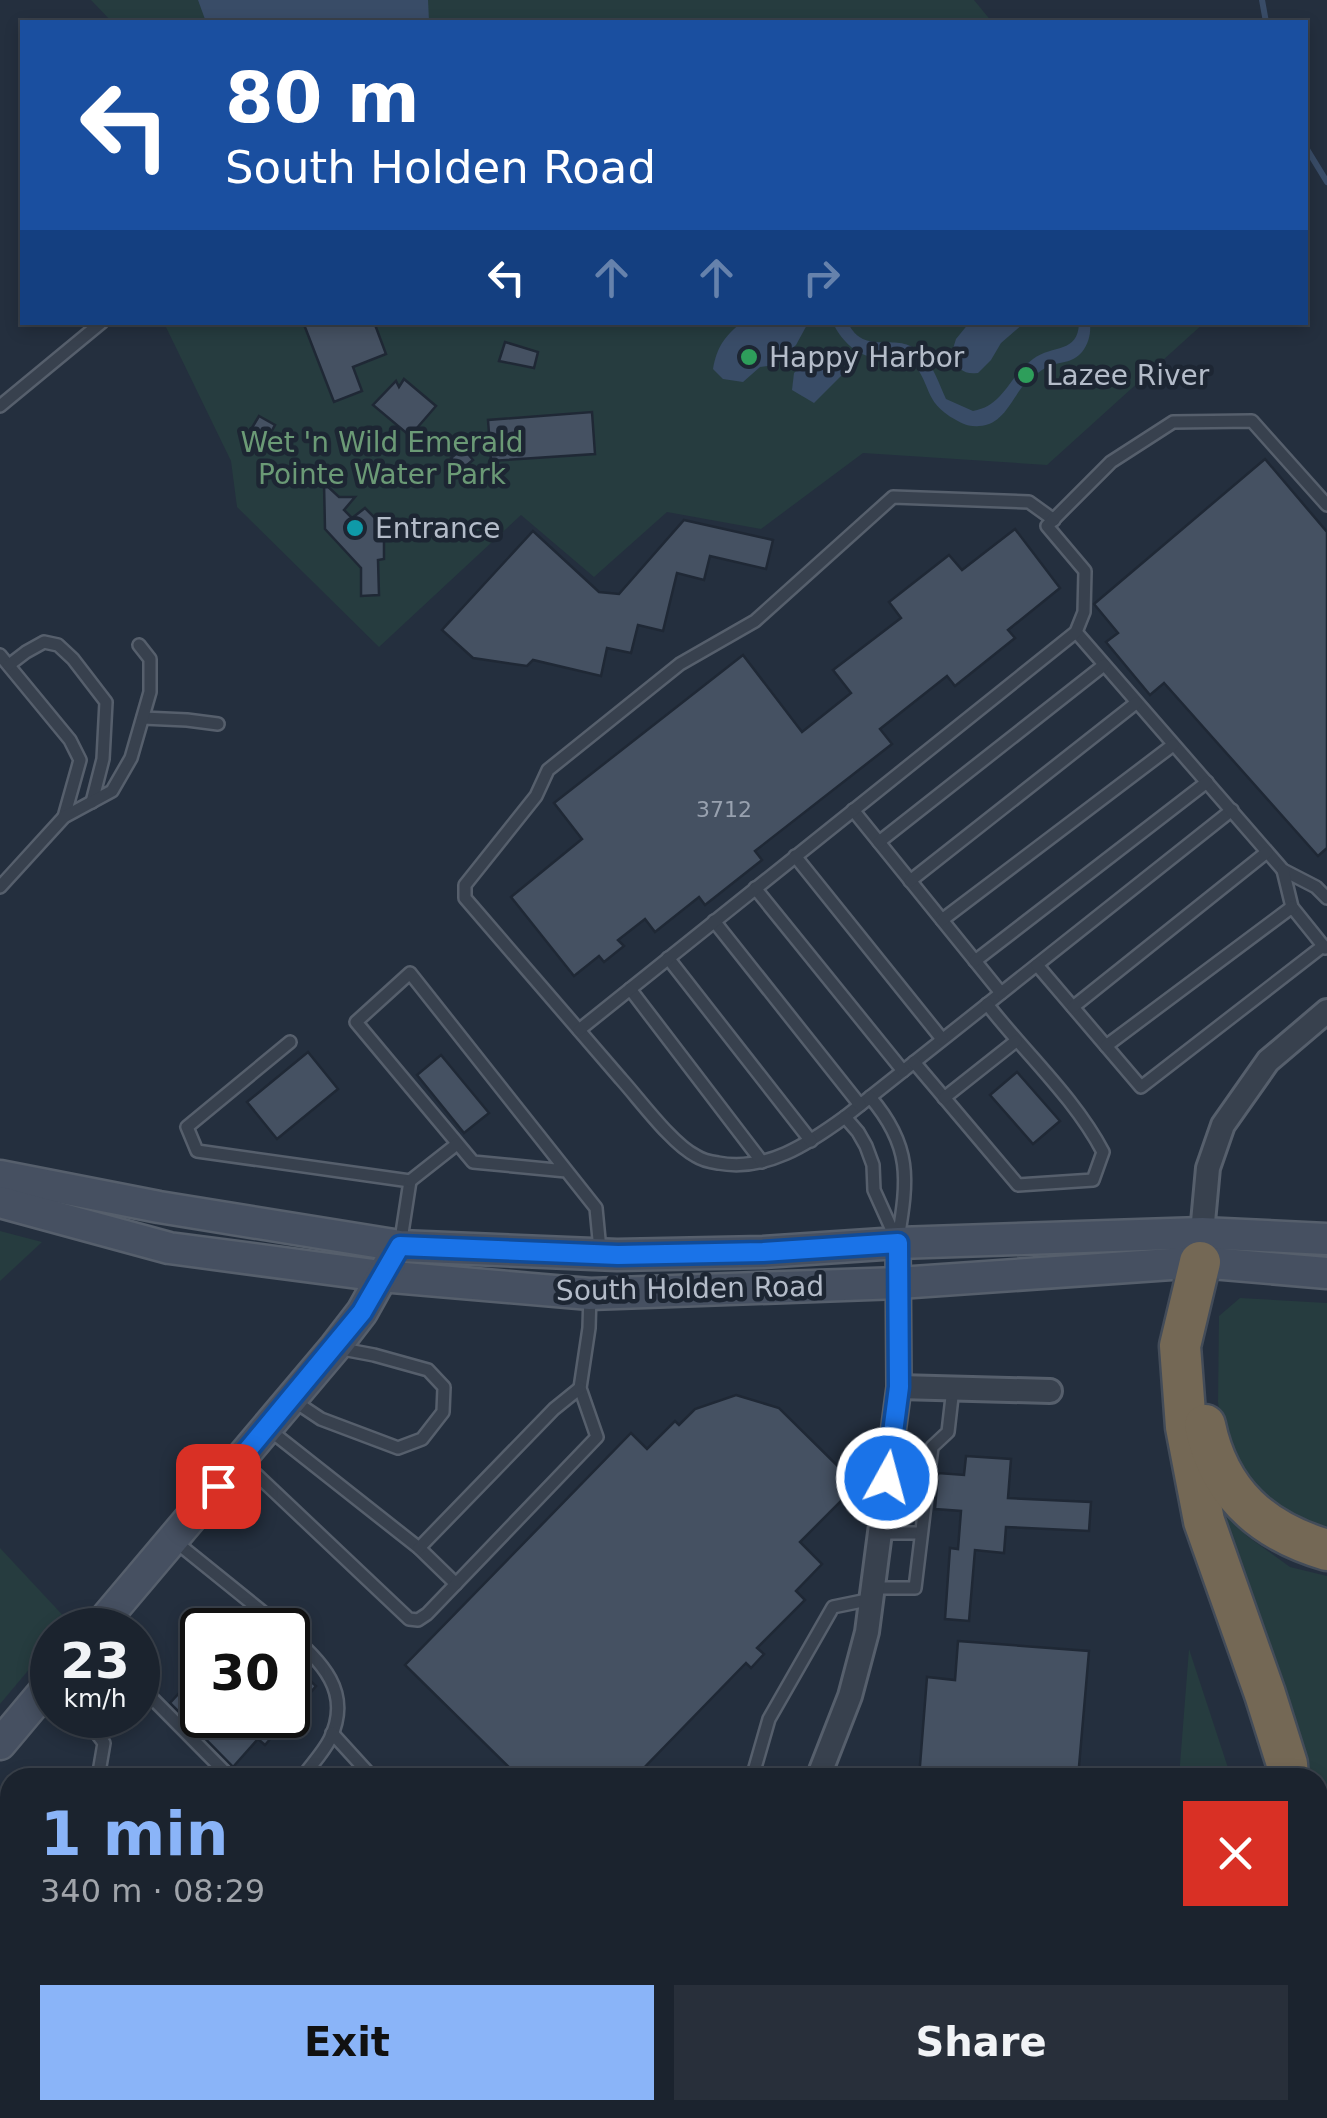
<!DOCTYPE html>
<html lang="en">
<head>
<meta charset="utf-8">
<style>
  :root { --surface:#1b232e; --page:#282f3a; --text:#f1f3f6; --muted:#a0a4aa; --line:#39404a; --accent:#8ab4f8 }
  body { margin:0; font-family:"DejaVu Sans",sans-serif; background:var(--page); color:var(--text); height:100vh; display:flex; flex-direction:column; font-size:38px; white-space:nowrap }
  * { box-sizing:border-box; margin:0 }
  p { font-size:32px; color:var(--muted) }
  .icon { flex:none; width:55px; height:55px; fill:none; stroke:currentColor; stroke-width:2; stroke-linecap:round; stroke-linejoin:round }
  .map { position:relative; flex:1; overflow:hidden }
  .sheet { position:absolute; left:0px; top:1768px; width:1328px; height:352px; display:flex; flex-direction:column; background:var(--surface); border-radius:30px 30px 0 0; box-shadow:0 5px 15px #0003,0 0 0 2px var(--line) }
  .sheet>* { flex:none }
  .guide { position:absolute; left:20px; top:20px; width:1288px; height:305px; border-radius:0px; box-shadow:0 5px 15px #0003,0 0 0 2px var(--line); background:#1a4fa0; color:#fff; overflow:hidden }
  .speed { position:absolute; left:30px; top:1608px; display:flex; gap:20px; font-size:50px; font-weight:700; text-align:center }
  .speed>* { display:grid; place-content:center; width:130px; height:130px; border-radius:50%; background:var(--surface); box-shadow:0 5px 15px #0003,0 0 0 2px var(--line); line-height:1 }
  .speed small { font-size:25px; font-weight:400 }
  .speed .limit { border:5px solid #111; border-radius:15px; background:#fff; color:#111 }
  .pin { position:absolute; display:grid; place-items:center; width:85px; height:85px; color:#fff; margin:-42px; border-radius:20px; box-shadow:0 5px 15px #0006 }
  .me { position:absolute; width:110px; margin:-55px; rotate:7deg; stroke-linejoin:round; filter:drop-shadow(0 0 8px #0008) }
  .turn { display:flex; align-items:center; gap:35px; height:210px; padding:0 40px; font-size:45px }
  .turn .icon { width:130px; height:130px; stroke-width:2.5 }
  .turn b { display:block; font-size:70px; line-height:85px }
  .lanes { display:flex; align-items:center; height:95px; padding:0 40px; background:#0003; justify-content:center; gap:50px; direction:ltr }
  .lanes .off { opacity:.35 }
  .round { display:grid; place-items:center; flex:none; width:105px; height:105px; border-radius:0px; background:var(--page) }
  .summary { display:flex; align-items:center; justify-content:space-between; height:170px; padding:0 40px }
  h1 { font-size:60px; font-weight:800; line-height:75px; color:var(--accent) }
  .button { display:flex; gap:20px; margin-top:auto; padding:20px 40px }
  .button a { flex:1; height:115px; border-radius:0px; background:var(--accent); color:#111; font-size:40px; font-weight:800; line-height:115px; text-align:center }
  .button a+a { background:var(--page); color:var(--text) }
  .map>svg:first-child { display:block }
  .green { fill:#263c3f }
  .water { fill:#394c67 }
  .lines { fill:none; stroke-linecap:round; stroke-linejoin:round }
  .stream { stroke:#394c67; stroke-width:6 }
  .building { fill:#455162; stroke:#1f2835; stroke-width:2.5 }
  .lane-casing { stroke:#565f6c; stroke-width:16 }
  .street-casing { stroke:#565f6c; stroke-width:28 }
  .secondary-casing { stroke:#565f6c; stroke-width:35 }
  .highway-casing { stroke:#434c59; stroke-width:45 }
  .lane { stroke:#38414e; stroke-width:11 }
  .street { stroke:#38414e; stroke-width:22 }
  .secondary { stroke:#465061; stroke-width:30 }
  .highway { stroke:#746855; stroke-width:40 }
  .route-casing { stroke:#114b97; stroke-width:25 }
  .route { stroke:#1a73e8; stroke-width:18 }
  .leisure-dot { fill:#2e9e5b; stroke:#1d2633; stroke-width:4 }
  .culture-dot { fill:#0f9aa8; stroke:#1d2633; stroke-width:4 }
  .labels { text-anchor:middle; stroke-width:9; stroke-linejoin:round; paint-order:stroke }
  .number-label { font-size:22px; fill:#98a1af }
  .poi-label { font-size:28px; fill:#b4bcc9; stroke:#1d2633; text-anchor:start }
  .park-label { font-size:28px; fill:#6b9a76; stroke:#1d2633 }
  .street-label { font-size:28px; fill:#b4bcc9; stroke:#1d2633 }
</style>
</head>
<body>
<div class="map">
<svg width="1327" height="2118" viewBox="0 0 1327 2118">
  <rect width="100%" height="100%" fill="#242f3e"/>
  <!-- green -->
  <g class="green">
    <polygon points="91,0 974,0 992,22 112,22"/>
    <polygon points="164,323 1204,323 1047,465 863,453 761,529 667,512 594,577 521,515 379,647 237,507 231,461"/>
    <polygon points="0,1231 42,1242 0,1281"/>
    <polygon points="1240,1298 1327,1303 1327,1538 1273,1516 1223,1442 1218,1402 1219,1316"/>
    <polygon points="1218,1501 1247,1536 1290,1567 1327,1576 1327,2078 1320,2118 1307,2118 1308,2110 1318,2110 1318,1778 1297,1777"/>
    <polygon points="0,1548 69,1622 63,1630 52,1630 52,1642 0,1704"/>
    <polygon points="1189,1649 1231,1777 1179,1777"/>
    <polygon points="4,1786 10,1792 10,2029 0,2038 0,1791"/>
    <polygon points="1141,2110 1249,2110 1248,2118 1140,2118"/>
  </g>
  <!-- water -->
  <g class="water">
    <polygon points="198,0 428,0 429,21 428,22 206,22"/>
    <path d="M741,323L743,322L808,323L796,345L775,365L760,367L743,382L723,379L713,369C717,347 724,337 741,323Z"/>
    <path d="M833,323H848C865,357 895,331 918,351C933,363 938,382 946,399L973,411C1004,406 1008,377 1033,359C1053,344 1078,354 1079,323H1090C1091,333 1089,343 1082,352C1072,364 1060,361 1047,367C1041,370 1034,376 1028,380C1012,396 1005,425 979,426C970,427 963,424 956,420C921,401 933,382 910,361C898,351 886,359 872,357C854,354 840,338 833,323Z"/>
    <path d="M969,323H984L990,325L993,323H1024L1001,343L991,360L978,373C963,375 959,368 950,358L956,339Z"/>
    <polygon points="827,354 844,373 814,403 792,390 794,373 813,355"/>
  </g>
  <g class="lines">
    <!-- stream -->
    <g class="stream">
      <polyline points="1262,0 1266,22"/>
      <polyline points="1305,146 1327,182"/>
      <polyline points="557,2111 566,2118"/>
    </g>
  </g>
  <!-- building -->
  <g class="building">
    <polygon points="303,322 374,322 386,354 353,367 362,391 334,402"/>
    <polygon points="505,342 538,352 534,368 499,361"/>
    <polygon points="404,379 436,406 410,436 373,405 396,381 399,387"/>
    <polygon points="592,412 595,454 491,461 488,420"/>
    <polygon points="259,416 275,425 263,447 246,438"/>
    <polygon points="463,448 473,460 461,470 451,458"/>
    <polygon points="1265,459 1327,532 1327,848 1318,856 1164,683 1150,695 1106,642 1118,633 1094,604"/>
    <polygon points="324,483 339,497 355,497 344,510 352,518 365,508 384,527 384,559 378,560 379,595 361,596 361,568 325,529"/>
    <polygon points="684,520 773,540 766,569 710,556 704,580 677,573 663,631 638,625 631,653 607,648 601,676 533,660 527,666 473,658 442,630 533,531 599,592 619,594"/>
    <polygon points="1015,529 1060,588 1008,630 1015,638 955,686 947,676 880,729 892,744 755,851 762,860 705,905 699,897 655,932 645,919 618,940 624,946 604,962 599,956 574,976 511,897 582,839 554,803 743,655 802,732 851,693 833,670 901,618 889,602 949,555 962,570"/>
    <polygon points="308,1052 338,1089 277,1139 247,1102"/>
    <polygon points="441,1055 489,1113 464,1133 417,1075"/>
    <polygon points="1017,1072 1060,1121 1033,1144 990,1095"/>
    <polygon points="736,1395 779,1408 857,1485 800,1542 822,1564 796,1591 805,1600 757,1648 764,1654 751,1668 746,1663 634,1778 520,1778 405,1665 631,1433 647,1449 675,1421 679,1425 695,1409"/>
    <polygon points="966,1456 1011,1459 1008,1498 1091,1502 1089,1531 1006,1527 1004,1553 975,1550 969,1621 945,1619 950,1548 958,1549 961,1511 935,1509 938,1473 964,1475"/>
    <polygon points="958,1641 1089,1651 1078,1778 919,1778 927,1677 955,1680"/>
    <polygon points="288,1661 316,1686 265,1745 258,1739 233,1767 170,1703 192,1679 202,1689 202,1715 288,1715"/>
  </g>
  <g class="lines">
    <!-- lane casing -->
    <g class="lane-casing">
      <g id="lane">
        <polyline points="0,406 102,322"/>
        <path d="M1054,520L1029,502L893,497L755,621L680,664L548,770L536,796L465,885V898C517,958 569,1019 621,1079C640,1100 672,1144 696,1156C702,1160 711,1162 718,1163C766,1172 808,1144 845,1117L1232,810"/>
        <polyline points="1076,632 1283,870 1316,887 1327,898"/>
        <polyline points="0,655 70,740 80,760 64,817"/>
        <polyline points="9,665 26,652 44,642 58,645 73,659 106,702 103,759 92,802"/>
        <polyline points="143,718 187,720 218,724"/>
        <polyline points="853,810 1001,993"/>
        <polyline points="879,842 1104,665"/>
        <polyline points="795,856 942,1039"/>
        <polyline points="1283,870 1292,907 1325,948"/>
        <polyline points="910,881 1136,703"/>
        <polyline points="0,887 64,817 112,791 131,758 150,692 150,659 139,645"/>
        <polyline points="755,888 903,1071"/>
        <polyline points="942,920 1173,745"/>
        <polyline points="714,921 860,1105"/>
        <polyline points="668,958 811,1141"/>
        <polyline points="975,961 1207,782"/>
        <polyline points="1037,965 1141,1087 1323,946"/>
        <polyline points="630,989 762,1162"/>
        <polyline points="1073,1007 1267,852"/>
        <polyline points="579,1030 1076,632 1084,612 1085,571 1047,526 1111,462 1173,422 1252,421 1327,505"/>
        <polyline points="290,1042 187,1127 197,1151 410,1181 400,1246"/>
        <polyline points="1106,1046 1292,907"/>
        <path d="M914,1062L1018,1185L1093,1180L1103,1152C1074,1097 1025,1053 987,1004"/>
        <path d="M870,1097C912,1146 908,1179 898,1239"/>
        <polyline points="944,1098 1016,1041"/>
        <polyline points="845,1117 858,1132 866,1146 873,1165 874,1190 896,1239"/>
        <polyline points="566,1171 473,1162 356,1022 410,973 596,1208 600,1250"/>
        <polyline points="410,1181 457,1144"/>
        <polyline points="291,1399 321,1419 398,1448 422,1439 443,1412 444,1387 428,1370 374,1355 337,1348"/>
        <polyline points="267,1428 419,1548 456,1584"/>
        <polyline points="891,1450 931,1452"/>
        <polyline points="242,1461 409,1619 418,1620 427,1614 597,1437 580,1388 589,1328 590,1294"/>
        <polyline points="880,1533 921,1533"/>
        <polyline points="176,1542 285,1630"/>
        <polyline points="419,1548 554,1409 580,1388"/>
        <polyline points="873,1588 915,1588 932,1447 948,1432 953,1388"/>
        <path d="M288,1632C321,1662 353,1691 330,1739C323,1753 311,1765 302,1778"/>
        <polyline points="138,1684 231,1778"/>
        <polyline points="83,1715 104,1743 98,1778"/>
        <polyline points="332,1733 373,1778"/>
        <polyline points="752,1778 769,1719 833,1607 872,1599"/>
        <polyline points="376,2110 383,2118"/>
        <polyline points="612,2110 622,2118"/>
        <polyline points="926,2110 939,2118"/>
        <polyline points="1052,2110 1065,2118"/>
        <polyline points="639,2118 645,2110"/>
        <polyline points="1105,2118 1108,2110"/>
      </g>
    </g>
    <!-- street casing -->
    <g class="street-casing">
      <g id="street">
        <polyline points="1202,1233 1208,1168 1223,1125 1268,1061 1327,1011"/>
        <polyline points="899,1387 1050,1391"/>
        <polyline points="818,1778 850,1696 867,1632 899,1387 898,1243"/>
        <polyline points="500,2118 508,2110"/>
      </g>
    </g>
    <!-- secondary casing -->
    <g class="secondary-casing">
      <g id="secondary">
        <polyline points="0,1176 159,1207 400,1246 617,1255 763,1252 898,1243 1202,1233 1327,1239"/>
        <polyline points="0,1202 169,1248 381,1276 590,1294 899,1283 1200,1262 1327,1273"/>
        <polyline points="96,1630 335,1347 362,1312 390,1262"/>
        <polyline points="0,1744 52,1682"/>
      </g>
    </g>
    <!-- highway casing -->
    <g class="highway-casing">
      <g id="highway">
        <polyline points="1200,1262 1180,1346 1186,1427 1204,1521 1265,1694 1287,1764 1288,1778"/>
        <path d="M1205,1425C1219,1493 1262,1531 1327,1550"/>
        <polyline points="1296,2118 1297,2110"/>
      </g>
    </g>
    <!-- lane -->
    <use href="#lane" class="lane"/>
    <!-- street -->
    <use href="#street" class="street"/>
    <!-- secondary -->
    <use href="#secondary" class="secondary"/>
    <!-- highway -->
    <use href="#highway" class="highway"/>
  </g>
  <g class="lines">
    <!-- route casing -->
    <g class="route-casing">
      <polyline id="route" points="218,1486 362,1312 400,1246 618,1255 763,1252 898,1243 899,1387 887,1478"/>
    </g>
    <!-- route -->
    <use href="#route" class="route"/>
  </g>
  <!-- markers -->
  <g class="leisure-dot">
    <circle cx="749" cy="357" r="10"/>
    <circle cx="1026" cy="375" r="10"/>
  </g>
  <circle class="culture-dot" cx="355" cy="528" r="10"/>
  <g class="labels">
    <!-- number labels -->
    <g class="number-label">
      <text x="724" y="817">3712</text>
    </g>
    <!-- poi labels -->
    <g class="poi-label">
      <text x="769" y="367">Happy Harbor</text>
      <text x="1046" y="385">Lazee River</text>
      <text x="375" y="538">Entrance</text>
    </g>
    <!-- park labels -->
    <g class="park-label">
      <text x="382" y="452">Wet 'n Wild Emerald<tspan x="382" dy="32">Pointe Water Park</tspan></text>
    </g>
    <!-- street labels -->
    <g class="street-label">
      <text transform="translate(690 1288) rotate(-1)" y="10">South Holden Road</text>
    </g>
  </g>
</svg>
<div class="speed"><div>23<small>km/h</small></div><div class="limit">30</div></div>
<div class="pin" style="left:218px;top:1486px;background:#d93025"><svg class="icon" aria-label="arrive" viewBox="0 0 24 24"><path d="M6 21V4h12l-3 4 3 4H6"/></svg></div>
<svg class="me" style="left:887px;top:1478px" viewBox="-20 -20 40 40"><circle r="17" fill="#1a73e8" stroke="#fff" stroke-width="3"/><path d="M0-11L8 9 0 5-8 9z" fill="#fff"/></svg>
<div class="guide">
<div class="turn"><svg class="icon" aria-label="left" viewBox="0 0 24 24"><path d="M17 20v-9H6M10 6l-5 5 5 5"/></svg><div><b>80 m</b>South Holden Road</div></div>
<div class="lanes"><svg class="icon" aria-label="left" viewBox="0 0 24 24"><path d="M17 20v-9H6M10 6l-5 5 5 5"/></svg><svg class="icon off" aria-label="ahead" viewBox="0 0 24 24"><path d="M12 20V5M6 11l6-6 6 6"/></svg><svg class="icon off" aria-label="ahead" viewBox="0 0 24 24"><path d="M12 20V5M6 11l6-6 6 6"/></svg><svg class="icon off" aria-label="right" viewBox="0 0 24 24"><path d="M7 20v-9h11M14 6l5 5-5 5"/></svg></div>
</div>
<section class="sheet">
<div class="summary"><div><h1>1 min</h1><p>340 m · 08:29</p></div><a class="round" style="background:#d93025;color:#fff"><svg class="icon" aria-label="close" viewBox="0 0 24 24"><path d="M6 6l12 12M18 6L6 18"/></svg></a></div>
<div class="button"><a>Exit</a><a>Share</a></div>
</section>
</div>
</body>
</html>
